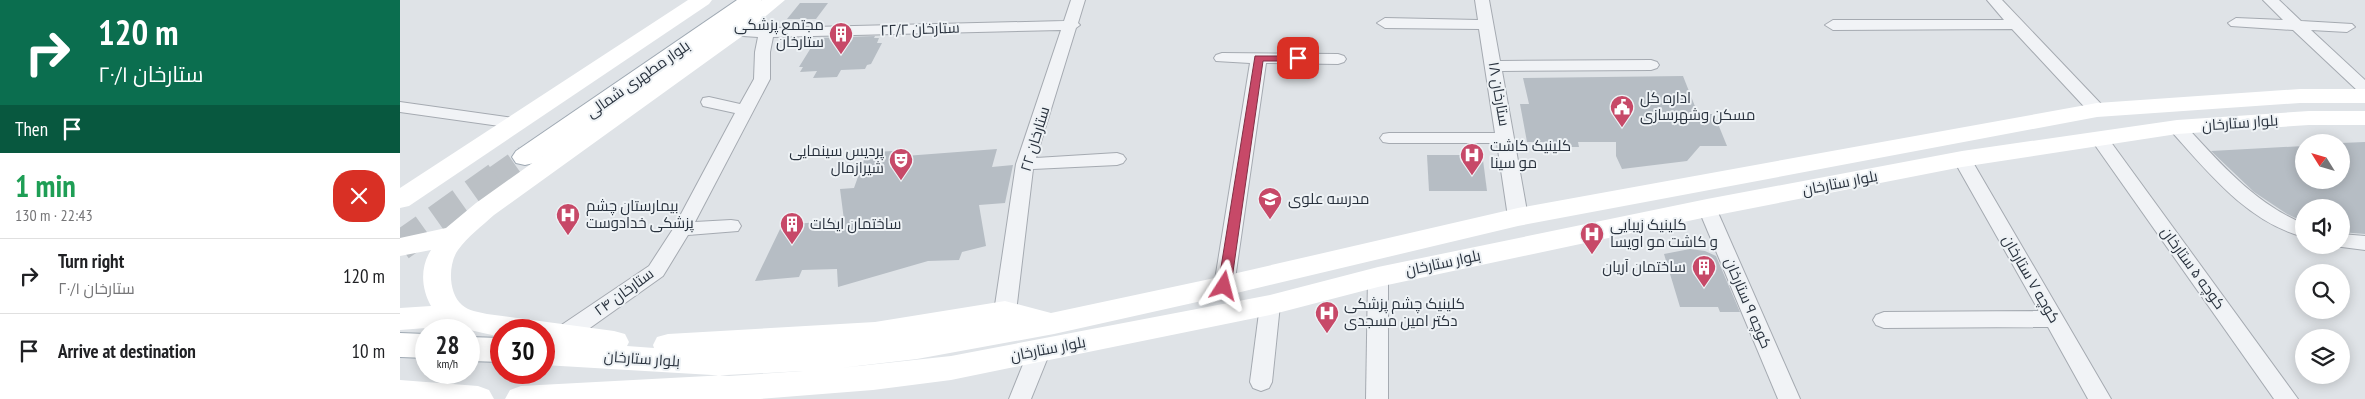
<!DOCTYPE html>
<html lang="en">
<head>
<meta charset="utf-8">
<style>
  :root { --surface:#fff; --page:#f6f6f6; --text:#202124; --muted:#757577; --line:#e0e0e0 }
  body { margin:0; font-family:"PT Sans Narrow",Cairo,sans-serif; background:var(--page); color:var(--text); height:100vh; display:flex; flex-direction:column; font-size:19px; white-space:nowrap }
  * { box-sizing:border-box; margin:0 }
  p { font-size:16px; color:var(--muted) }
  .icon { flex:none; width:28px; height:28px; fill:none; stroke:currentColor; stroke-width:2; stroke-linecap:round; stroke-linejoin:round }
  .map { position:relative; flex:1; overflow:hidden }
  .panel { display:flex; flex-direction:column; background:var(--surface); width:400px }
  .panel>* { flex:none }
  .banner { background:#0b6e4f; color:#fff; overflow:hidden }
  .needle { width:32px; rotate:307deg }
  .fabs { position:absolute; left:1895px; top:134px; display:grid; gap:10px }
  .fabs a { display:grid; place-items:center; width:55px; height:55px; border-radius:50%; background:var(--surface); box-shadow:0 2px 12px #0003; font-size:25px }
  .speed { position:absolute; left:15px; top:319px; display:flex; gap:10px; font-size:25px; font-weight:700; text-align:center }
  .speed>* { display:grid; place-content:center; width:65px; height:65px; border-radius:50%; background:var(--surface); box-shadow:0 2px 12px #0003; line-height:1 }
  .speed small { font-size:12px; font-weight:400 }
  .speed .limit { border:8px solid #d22; background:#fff; color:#111 }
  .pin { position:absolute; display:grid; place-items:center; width:42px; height:42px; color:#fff; margin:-21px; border-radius:10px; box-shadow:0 2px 8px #0006 }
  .me { position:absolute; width:55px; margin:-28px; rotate:9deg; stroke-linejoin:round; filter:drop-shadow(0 0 4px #0008) }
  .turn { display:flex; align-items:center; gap:18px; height:105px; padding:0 15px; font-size:22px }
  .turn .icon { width:65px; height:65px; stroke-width:2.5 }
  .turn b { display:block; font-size:35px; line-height:42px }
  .then { display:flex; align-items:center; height:48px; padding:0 15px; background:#0003; gap:10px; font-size:19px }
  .round { display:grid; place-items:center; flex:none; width:52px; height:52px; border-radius:20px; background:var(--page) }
  .headline { display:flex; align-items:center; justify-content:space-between; height:85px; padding:0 15px }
  h1 { font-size:30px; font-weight:800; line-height:38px; color:#1e9e55 }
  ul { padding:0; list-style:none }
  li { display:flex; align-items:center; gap:15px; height:75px; padding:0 15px; border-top:1px solid var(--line) }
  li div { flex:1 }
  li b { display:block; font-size:19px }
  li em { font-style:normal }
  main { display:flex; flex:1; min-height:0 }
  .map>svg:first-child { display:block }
  .building { fill:#b6bdc4 }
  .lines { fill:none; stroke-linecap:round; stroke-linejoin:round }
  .primary-tunnel-far1 { stroke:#bbc0c5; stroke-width:24; stroke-dasharray:24 12; stroke-linecap:butt }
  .primary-tunnel { stroke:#bbc0c5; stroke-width:30; stroke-dasharray:30 15; stroke-linecap:butt }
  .minor-casing { stroke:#a5aab1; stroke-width:2 }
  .primary-casing { stroke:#9fa9b3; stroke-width:2 }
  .minor { fill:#f1f3f6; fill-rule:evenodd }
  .secondary { fill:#fff; fill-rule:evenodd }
  .primary { fill:#fff; fill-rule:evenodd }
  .route { fill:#c74968; stroke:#812f44 }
  .labels { text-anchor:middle; stroke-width:4; stroke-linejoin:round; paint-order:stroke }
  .poi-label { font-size:15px; fill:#29323e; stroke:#eef2f5; text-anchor:start }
  .street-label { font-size:15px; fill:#29323e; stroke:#eef2f5 }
</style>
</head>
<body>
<main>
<section class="panel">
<div class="banner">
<div class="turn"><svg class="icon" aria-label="right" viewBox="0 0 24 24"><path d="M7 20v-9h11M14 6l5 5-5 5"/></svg><div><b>120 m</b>۲۰/۱ ستارخان</div></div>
<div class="then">Then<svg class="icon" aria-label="arrive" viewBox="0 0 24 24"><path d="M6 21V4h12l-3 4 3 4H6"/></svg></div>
</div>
<div class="headline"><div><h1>1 min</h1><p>130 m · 22:43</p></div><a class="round" style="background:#d93025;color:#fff"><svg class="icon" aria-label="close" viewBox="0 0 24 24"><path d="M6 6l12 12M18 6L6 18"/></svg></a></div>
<ul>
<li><svg class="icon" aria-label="right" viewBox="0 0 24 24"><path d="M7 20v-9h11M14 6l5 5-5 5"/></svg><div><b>Turn right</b><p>۲۰/۱ ستارخان</p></div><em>120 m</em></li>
<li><svg class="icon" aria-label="arrive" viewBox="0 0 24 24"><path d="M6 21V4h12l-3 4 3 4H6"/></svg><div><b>Arrive at destination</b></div><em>10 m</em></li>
</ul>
</section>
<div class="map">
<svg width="1965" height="399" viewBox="0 0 1965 399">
  <rect width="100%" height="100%" fill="#dfe3e7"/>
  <!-- building -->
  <g class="building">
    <polygon points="400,3 428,3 416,19 387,19"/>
    <polygon points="475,36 474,38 479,38 477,43 482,43 471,64 467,65 465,69 441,70 437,77 413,78 417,71 400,72 403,67 399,67 417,38"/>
    <polygon points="1283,76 1298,114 1314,114 1327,146 1300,146 1287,161 1222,169 1216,156 1216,142 1178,142 1179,147 1146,147 1145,142 1127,142 1120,104 1129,104 1123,78"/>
    <polygon points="1965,142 1965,234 1941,232 1941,208 1904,208 1904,222 1887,214 1854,192 1811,151 1904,146 1904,180 1941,180 1941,143"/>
    <polygon points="597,149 592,167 613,165 605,203 579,205 586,246 562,252 559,260 528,261 438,287 437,269 402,270 399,277 355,281 382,225 444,220 440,189 454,188 464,160 474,159 477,152 507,150 505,156"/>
    <polygon points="1027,155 1078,155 1083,160 1087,191 1029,191"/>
    <polygon points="1290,249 1305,251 1316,256 1340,312 1320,312 1318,307 1280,307 1264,254"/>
  </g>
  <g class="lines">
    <!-- primary-tunnel-far1 -->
    <polyline class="primary-tunnel-far1" points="95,178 125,157"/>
    <!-- primary-tunnel -->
    <polyline class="primary-tunnel" points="0,246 97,177"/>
    <!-- minor casing -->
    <g class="minor-casing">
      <g id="minor">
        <polygon points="671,0 685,0 678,23 680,25 676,28 636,158 717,153 723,155 726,159 723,163 717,165 633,169 616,312 612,317 605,320 598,317 594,312 616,164 661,30 373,37 370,52 370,79 295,222 331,220 338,221 341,226 338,231 288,235 263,276 173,340 165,342 157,340 154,334 157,328 249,266 273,229 335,113 303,106 301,102 303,98 309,97 340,104 354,79 355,52 358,37 328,35 325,32 328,29 664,21"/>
        <polygon points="1075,0 1089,0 1100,61 1251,60 1257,62 1259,65 1257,68 1251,70 1102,71 1128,217 1125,221 1118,223 1111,221 1108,217 1097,143 989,143 983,142 980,138 983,134 989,133 1095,133 1079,29 985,28 977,23 985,18 1078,20"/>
        <polygon points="1587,0 1602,0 1703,106 1705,110 1703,114 1691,114 1612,29 1433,30 1425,25 1433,20 1604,20"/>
        <polygon points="1863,0 1879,0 1901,21 1952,24 1955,27 1947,32 1911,30 1965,80 1965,94 1959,92 1893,30 1831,26 1828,23 1836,18 1883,20"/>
        <polygon points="822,53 938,54 944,56 946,59 944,62 938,64 866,63 834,286 831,291 824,293 817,291 814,286 850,63 816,61 814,58 816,55"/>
        <polygon points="0,102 114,118 120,119 123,123 120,127 114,128 0,112"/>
        <path d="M1777,122L1783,123C1819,162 1854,203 1904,224V237C1847,222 1808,172 1771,131L1768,127L1771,123Z"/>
        <polygon points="1699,133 1705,134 1898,399 1874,399 1690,138 1693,134"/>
        <polygon points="1562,153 1568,155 1571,159 1711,399 1688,399 1648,327 1484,328 1476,325 1473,320 1476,315 1484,312 1639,311 1553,159 1556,155"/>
        <polygon points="1307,202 1314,204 1316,208 1400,399 1378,399 1298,208 1300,204"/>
        <polygon points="1941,234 1965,236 1965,250 1934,246 1941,245"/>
        <polygon points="978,270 985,272 988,277 988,399 966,399 968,277 971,272"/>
        <polygon points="870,298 877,300 880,305 872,382 869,388 861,391 853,388 850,382 860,305 863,300"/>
        <polygon points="639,344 647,346 650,352 631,399 609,399 628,352 631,346"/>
      </g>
    </g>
    <!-- primary casing -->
    <g class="primary-casing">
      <g id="primary">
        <polygon points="337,0 362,0 359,5 134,163 125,165 116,163 112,157 116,151"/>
        <polygon points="0,333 26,334 26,358 0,357"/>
        <polygon points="69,337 101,338 101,362 69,361"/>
      </g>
    </g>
    <!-- minor -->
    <use href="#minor" class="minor"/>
    <!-- secondary -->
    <g class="secondary">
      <polygon points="288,0 312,0 309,4 9,206 0,208 0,188"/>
      <path d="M362,0H385L341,37L94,215C82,226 68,236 58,250C48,264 48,293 62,305C69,311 78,312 87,314L214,331L225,334L229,342L227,346L254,348L253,345L257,337L268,334L475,322L605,301L651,313L824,276L1118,208L1697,103L1900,89H1965V103H1900L1697,117L1118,226L824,296L654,334L517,359L440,368L551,356L870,295L978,267L1307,199L1562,151L1777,120L1909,111H1965V125H1909L1777,134L1562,167L1307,217L978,287L870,315L551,380L473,390L360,399H105L110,390L121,386L403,371L329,376L144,365V330H101V337L52,326L0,330V308L31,306C21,288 20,267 31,250L0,256V238L46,228L76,203Z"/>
      <polygon points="0,380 78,386 89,390 94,399 0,399"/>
    </g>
    <!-- primary -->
    <use href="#primary" class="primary"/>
  </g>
  <!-- route -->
  <polygon class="route" points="855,56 898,56 903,58 898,61 863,61 831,286 824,290 818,286"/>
  <!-- icons -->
  <defs>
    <g id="building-pin" transform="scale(1.25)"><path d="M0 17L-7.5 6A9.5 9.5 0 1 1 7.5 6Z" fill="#c74968" stroke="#eef2f5"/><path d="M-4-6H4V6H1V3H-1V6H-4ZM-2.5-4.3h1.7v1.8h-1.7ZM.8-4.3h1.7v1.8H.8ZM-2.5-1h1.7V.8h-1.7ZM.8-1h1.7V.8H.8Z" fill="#fff"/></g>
    <g id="civic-pin" transform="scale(1.25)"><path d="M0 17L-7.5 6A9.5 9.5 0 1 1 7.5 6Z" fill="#c74968" stroke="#eef2f5"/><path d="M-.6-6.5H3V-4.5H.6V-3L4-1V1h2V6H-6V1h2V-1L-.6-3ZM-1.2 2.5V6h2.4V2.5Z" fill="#fff"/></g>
    <g id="hospital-pin" transform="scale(1.25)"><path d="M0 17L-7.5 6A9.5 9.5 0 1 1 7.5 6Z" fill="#c74968" stroke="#eef2f5"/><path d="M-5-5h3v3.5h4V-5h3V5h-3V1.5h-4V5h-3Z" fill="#fff"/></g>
    <g id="theatre-pin" transform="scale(1.25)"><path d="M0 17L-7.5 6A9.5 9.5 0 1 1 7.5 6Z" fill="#c74968" stroke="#eef2f5"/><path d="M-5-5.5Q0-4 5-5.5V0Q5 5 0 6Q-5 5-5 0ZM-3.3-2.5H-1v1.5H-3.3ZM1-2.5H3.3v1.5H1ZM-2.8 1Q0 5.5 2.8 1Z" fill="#fff"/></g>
    <g id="school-pin" transform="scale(1.25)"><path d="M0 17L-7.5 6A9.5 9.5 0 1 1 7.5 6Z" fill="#c74968" stroke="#eef2f5"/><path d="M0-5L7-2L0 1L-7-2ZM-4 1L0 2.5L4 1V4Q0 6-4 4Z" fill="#fff"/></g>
  </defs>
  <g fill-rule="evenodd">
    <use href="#building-pin" x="441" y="34"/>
    <use href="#civic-pin" x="1222" y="107"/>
    <use href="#hospital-pin" x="1072" y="155"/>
    <use href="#theatre-pin" x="501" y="160"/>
    <use href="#school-pin" x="870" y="199"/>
    <use href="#hospital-pin" x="168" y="215"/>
    <use href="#building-pin" x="392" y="224"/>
    <use href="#hospital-pin" x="1192" y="234"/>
    <use href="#building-pin" x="1304" y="267"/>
    <use href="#hospital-pin" x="927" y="313"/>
  </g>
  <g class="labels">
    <!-- poi labels -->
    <g class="poi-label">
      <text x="424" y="30" text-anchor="end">مجتمع پزشکی<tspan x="424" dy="17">ستارخان</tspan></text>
      <text x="1240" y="103">اداره کل<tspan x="1240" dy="17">مسکن وشهرسازی</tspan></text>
      <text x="1090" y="151">کلینیک کاشت<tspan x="1090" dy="17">مو سینا</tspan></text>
      <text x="484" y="156" text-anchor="end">پردیس سینمایی<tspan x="484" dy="17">شیرازمال</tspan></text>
      <text x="888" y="204">مدرسه علوی</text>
      <text x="186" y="211">بیمارستان چشم<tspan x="186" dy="17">پزشکی خدادوست</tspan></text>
      <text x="410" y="229">ساختمان ایکات</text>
      <text x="1210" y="230">کلینیک زیبایی<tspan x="1210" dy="17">و کاشت مو اویسا</tspan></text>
      <text x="1286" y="272" text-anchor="end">ساختمان آریان</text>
      <text x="944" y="309">کلینیک چشم پزشکی<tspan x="944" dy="17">دکتر امین مسجدی</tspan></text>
    </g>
    <!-- street labels -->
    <g class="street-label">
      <text transform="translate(520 29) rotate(-2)" y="5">۲۲/۲ ستارخان</text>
      <text transform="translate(238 79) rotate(-35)" y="5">بلوار مطهرى شمالى</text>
      <text transform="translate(1099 94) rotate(80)" y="5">۱۸ ستارخان</text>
      <text transform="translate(1840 123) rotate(-4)" y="5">بلوار ستارخان</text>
      <text transform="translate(635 139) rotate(-73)" y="5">۲۲ ستارخان</text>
      <text transform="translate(1440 183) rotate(-11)" y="5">بلوار ستارخان</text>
      <text transform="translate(1043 263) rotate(-12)" y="5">بلوار ستارخان</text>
      <text transform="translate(1793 268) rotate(54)" y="5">کوچه ۵ ستارخان</text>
      <text transform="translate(1631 279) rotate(60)" y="5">کوچه ۷ ستارخان</text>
      <text transform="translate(224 292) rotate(-36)" y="5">۲۴ ستارخان</text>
      <text transform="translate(1348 303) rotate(67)" y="5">کوچه ۹ ستارخان</text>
      <text transform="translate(648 349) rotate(-11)" y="5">بلوار ستارخان</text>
      <text transform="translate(242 359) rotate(4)" y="5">بلوار ستارخان</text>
    </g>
  </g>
</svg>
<div class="fabs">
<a><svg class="needle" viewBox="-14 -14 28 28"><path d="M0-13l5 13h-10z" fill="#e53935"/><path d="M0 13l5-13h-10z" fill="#757577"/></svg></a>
<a><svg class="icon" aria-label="sound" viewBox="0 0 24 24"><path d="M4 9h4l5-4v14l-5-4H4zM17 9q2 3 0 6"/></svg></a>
<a><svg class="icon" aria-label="search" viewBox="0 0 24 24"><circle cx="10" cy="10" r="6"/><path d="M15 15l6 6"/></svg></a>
<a><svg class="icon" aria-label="layers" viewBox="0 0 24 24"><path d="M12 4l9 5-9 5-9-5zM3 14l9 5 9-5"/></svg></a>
</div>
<div class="speed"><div>28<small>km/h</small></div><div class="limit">30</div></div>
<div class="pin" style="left:898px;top:58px;background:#d93025"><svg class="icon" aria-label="arrive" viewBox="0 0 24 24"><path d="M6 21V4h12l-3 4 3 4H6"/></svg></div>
<svg class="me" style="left:824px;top:286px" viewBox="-20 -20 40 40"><path d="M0-17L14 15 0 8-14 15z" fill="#c74968" stroke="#fff" stroke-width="4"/></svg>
</div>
</main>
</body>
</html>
